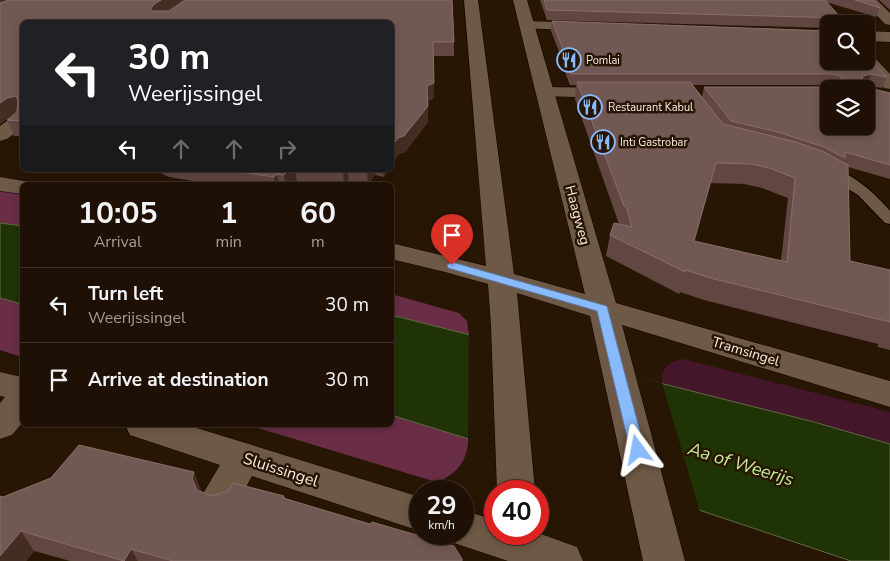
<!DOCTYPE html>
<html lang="en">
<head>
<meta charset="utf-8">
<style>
  :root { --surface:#1e1004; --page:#2b1e13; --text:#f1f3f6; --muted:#a19d9a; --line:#3c3026 }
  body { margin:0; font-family:"Nunito Sans",sans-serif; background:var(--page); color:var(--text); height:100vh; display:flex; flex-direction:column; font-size:19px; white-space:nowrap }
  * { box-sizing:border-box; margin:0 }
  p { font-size:16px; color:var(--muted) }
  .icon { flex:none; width:28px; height:28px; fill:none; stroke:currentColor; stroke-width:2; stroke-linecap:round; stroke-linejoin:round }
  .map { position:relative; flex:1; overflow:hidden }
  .drawer { position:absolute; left:20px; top:182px; width:374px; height:245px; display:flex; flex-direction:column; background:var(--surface); border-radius:8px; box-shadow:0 2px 8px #0003,0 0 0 1px var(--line) }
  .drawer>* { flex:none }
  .guide { position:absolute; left:20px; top:20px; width:374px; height:152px; border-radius:8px; box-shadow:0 2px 8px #0003,0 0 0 1px var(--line); background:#202124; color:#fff; overflow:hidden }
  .fabs { position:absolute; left:820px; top:15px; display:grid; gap:10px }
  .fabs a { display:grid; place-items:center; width:55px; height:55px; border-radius:8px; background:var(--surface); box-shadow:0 2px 8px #0003,0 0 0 1px var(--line); font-size:25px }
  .speed { position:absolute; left:409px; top:480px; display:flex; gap:10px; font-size:25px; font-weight:700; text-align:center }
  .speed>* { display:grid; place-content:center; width:65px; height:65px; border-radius:50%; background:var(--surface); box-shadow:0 2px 8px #0003,0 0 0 1px var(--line); line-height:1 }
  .speed small { font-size:12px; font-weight:400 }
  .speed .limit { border:8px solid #d22; background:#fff; color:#111 }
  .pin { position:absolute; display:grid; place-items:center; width:42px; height:42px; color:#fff; margin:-51px -21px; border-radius:50% 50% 50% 0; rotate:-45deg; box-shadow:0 0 5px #0007 }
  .pin .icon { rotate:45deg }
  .me { position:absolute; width:55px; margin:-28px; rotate:347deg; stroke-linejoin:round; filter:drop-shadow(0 0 4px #0008) }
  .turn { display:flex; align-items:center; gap:18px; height:105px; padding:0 25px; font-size:22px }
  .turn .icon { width:65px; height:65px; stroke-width:2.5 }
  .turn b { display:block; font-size:35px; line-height:42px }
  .lanes { display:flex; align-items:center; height:48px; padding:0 25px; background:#0003; justify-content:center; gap:25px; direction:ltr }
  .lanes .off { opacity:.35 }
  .eta { display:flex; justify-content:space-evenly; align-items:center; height:85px; text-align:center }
  .eta b { font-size:30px; font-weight:700; line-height:35px }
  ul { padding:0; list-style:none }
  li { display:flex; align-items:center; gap:15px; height:75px; padding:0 25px; border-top:1px solid var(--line) }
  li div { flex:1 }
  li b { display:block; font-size:19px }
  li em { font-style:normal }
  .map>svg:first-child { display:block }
  .green { fill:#44162a }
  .forest { fill:#692d46 }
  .water { fill:#1f3305; stroke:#606a47 }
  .pier { fill:#281605 }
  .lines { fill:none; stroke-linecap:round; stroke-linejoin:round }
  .lane-casing { stroke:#100300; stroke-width:2 }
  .street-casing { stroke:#100300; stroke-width:1 }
  .secondary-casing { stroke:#100300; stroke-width:1 }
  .lane { fill:#6e5946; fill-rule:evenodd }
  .street { fill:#6e5946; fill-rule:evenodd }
  .secondary { fill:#6e5946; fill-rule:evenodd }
  .wall { fill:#614642; fill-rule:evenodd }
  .shaded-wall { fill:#442c22 }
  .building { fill:#725853; stroke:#876f69; fill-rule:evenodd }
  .route { fill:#89bafc; stroke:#5979a4 }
  .labels { text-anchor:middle; stroke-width:5; stroke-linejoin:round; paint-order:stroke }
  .far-poi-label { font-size:11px; fill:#f9ece1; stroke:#281605; text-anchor:start }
  .street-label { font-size:14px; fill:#f9ece1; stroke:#281605 }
  .near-street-label { font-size:16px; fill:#f9ece1; stroke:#281605 }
  .near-water-label { font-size:18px; font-style:italic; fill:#c2ee97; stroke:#281605 }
</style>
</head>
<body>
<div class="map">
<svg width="890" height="561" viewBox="0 0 890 561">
  <rect width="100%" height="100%" fill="#281605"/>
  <!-- green -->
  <path class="green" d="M683,359L890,412V444L814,422L662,385C661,369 667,362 683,359Z"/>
  <!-- forest -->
  <g class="forest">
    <polygon points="0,189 22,192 22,226 0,223"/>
    <polygon points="391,294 459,313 467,321 469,335 391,315"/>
    <polygon points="0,298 22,304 22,357 0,350"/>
    <path d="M391,415L468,438C469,459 456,476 436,482L248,425H391Z"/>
  </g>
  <!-- water -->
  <g class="water">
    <polygon points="0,223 22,226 22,304 0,298"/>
    <polygon points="391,315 814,422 890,444 890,561 851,561 699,510 391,415"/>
  </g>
  <!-- pier -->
  <polygon class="pier" points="469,333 662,383 700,512 468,440"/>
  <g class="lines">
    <!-- lane casing -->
    <g class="lane-casing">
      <path id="lane" d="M829,167C852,173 875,193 890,211V224L885,223L858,195L824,174L822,171Z"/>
    </g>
    <!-- street casing -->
    <g class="street-casing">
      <g id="street">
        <polygon points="862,0 877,0 890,13 890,25 885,24"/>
        <polygon points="527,21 588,23 593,24 595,27 593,30 588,31 522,28 520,25 522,22"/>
        <polygon points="866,31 890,32 890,42 866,41"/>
        <polygon points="866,54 872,55 890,74 890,89 884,88 859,61 866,61"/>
        <polygon points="545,87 613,88 619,89 622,93 619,97 613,98 539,96 536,92 539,88"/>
        <polygon points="22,113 22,128 7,139 0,141 0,126 15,115"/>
        <polygon points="0,372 22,377 22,423 12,435 0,439 0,403 5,397 0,396"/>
        <polygon points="125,425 187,425 420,497 420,531 252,476 234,509 220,514 206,509 201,497 220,465 130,435"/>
        <polygon points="462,510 495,520 495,534 535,534 540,546 534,559 508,561 448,541 445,534 462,534"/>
      </g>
    </g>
    <!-- secondary casing -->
    <g class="secondary-casing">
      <g id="secondary">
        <polygon points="464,0 478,0 514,274 585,294 513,0 527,0 616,303 890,381 890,407 622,325 685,561 643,561 590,316 517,293 535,491 497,491 491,326 488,284 445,272 391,259 391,243 486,266"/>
        <polygon points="0,177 30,182 32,185 22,185 22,194 0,191"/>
        <polygon points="538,533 577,547 583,561 510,561 506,559 500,546 505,534"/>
      </g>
    </g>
    <!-- lane -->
    <use href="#lane" class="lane"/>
    <!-- street -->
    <use href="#street" class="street"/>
    <!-- secondary -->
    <use href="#secondary" class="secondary"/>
  </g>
  <!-- wall -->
  <g class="wall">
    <polygon points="0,0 184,0 167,11 169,11 185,0 452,0 454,42 454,56 433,56 434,98 428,101 428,122 405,152 399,154 391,165 391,22 22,22 22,136 14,136 7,120 17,113 14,113 0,124"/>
    <polygon points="540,0 873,0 880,8 876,17 826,2 841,18 840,24 829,24 829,28 547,20"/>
    <polygon points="879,0 890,0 890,10"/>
    <path d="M552,21L829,31L887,77L882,88L869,86V88L890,93V179L848,167L850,261L890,270V350L878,347V344L704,300L680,292L679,294L606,256L610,235L619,224L575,99L576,85H570L565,72L566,69L551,31ZM693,85H829L833,86L832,87H704L702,97ZM710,183L744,184L762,188L788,198L781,261L694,241Z"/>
    <polygon points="155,170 388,170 384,177 375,175 368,185 349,182 346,185 326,185 297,181 293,185 218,185 169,177"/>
    <polygon points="202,492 212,496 284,496 285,498 462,561 70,561 34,551 26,561 0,561 3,497"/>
  </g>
  <!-- shaded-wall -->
  <g class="shaded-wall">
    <polygon points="0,0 11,0 0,5"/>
    <polygon points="161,0 183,0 156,17 150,11 153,5"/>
    <polygon points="871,74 866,85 858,87 863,76"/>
    <polygon points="434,83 434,98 428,101 427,86"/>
    <polygon points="15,96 21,111 14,113 0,124 0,103 7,98"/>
    <polygon points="428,106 428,122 405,152 399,154 391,165 391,147 398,138"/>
    <polygon points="288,170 295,170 297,181 293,185 285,185 284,175"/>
    <polygon points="343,170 348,170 349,182 346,185 344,185"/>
    <polygon points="367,170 375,170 375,175 368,185"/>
    <polygon points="383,170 388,170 384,177"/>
    <polygon points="277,174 279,185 275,185 274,177"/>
    <polygon points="194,472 202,492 199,498 192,478"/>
    <polygon points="21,531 34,551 26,561 0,561 0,556"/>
    <polygon points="131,549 138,561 124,561"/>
  </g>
  <!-- building -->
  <g class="building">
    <polygon points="9,0 161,0 153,5 150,11 169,11 185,0 452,0 454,42 433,42 434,83 427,86 428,106 404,136 398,138 391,147 391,22 22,22 22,121 7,120 17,112 18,98 15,96 7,98 0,103 0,3"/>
    <polygon points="544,0 825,0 841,18 547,10"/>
    <polygon points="855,0 873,0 880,8"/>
    <path d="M552,21L829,31V61H866V55L887,77L871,74L863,76L862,79L869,80V88L890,93V165L845,152V158L824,147L778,132L731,121L704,87H833L835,80L842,79L841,76L833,74H571L567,62H568ZM829,89H866V126H829Z"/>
    <path d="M577,82H690L723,124L796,142L824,152L848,165L850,261L890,270V322L710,278L686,270L685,272L610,235L614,223L632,227L626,206H624ZM716,163L751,164L769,168L795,178L787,262L694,241Z"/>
    <polygon points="227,170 288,170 284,175 277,174 274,177"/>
    <polygon points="79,445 194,472 192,478 197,490 212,496 228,491 233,483 284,496 283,498 370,524 372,522 454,546 462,559 462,561 173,561 131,549 124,561 21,531 0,556 0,496 3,497 51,478"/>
  </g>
  <!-- route -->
  <polygon class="route" points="452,262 607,306 645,450 643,454 638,456 633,454 630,450 597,311 448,268 447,265"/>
  <!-- icons -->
  <defs>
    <g id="restaurant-ring" transform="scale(1.25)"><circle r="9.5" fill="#281605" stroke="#89bafc" stroke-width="1.5"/><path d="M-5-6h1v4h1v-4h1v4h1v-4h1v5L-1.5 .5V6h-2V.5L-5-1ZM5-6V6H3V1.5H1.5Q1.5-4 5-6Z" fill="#89bafc"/></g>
  </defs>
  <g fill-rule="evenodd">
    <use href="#restaurant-ring" x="569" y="60"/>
    <use href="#restaurant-ring" x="590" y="107"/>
    <use href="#restaurant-ring" x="603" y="142"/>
  </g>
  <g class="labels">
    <!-- far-poi labels -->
    <g class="far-poi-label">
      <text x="586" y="64">Pomlai</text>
      <text x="608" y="111">Restaurant Kabul</text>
      <text x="620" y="146">Inti Gastrobar</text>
    </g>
    <!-- street labels -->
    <g class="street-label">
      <text transform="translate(578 215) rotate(75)" y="5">Haagweg</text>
      <text transform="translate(746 351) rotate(17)" y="5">Tramsingel</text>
    </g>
    <!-- near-street labels -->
    <g class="near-street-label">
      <text transform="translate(281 469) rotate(18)" y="6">Sluissingel</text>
    </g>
    <!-- near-water labels -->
    <g class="near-water-label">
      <text transform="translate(741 464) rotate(17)" y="6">Aa of Weerijs</text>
    </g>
  </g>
</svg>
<div class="fabs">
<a><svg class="icon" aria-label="search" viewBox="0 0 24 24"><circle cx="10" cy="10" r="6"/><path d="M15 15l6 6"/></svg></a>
<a><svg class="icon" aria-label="layers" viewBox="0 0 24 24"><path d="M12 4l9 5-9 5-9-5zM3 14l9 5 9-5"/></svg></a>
</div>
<div class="speed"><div>29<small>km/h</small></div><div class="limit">40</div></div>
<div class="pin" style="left:452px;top:265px;background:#d93025"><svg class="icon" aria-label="arrive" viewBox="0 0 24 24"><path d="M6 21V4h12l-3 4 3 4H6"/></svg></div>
<svg class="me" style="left:638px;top:450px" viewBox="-20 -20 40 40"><path d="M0-17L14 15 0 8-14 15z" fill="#89bafc" stroke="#fff" stroke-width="4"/></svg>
<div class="guide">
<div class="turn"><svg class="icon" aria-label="left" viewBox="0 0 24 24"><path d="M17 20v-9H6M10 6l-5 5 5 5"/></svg><div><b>30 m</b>Weerijssingel</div></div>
<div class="lanes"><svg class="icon" aria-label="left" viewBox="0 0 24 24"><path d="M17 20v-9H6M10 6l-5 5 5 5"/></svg><svg class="icon off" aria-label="ahead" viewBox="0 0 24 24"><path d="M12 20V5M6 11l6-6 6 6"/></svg><svg class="icon off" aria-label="ahead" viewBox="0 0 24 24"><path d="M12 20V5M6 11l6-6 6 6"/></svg><svg class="icon off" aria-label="right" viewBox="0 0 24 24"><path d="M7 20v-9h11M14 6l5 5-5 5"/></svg></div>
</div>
<section class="drawer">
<div class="eta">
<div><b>10:05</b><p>Arrival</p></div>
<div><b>1</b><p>min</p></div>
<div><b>60</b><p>m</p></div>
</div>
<ul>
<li><svg class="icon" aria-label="left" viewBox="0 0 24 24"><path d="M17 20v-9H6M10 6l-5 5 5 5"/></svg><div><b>Turn left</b><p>Weerijssingel</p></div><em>30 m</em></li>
<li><svg class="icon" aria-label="arrive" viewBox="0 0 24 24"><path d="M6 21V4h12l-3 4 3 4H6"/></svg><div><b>Arrive at destination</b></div><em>30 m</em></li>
</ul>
</section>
</div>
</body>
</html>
